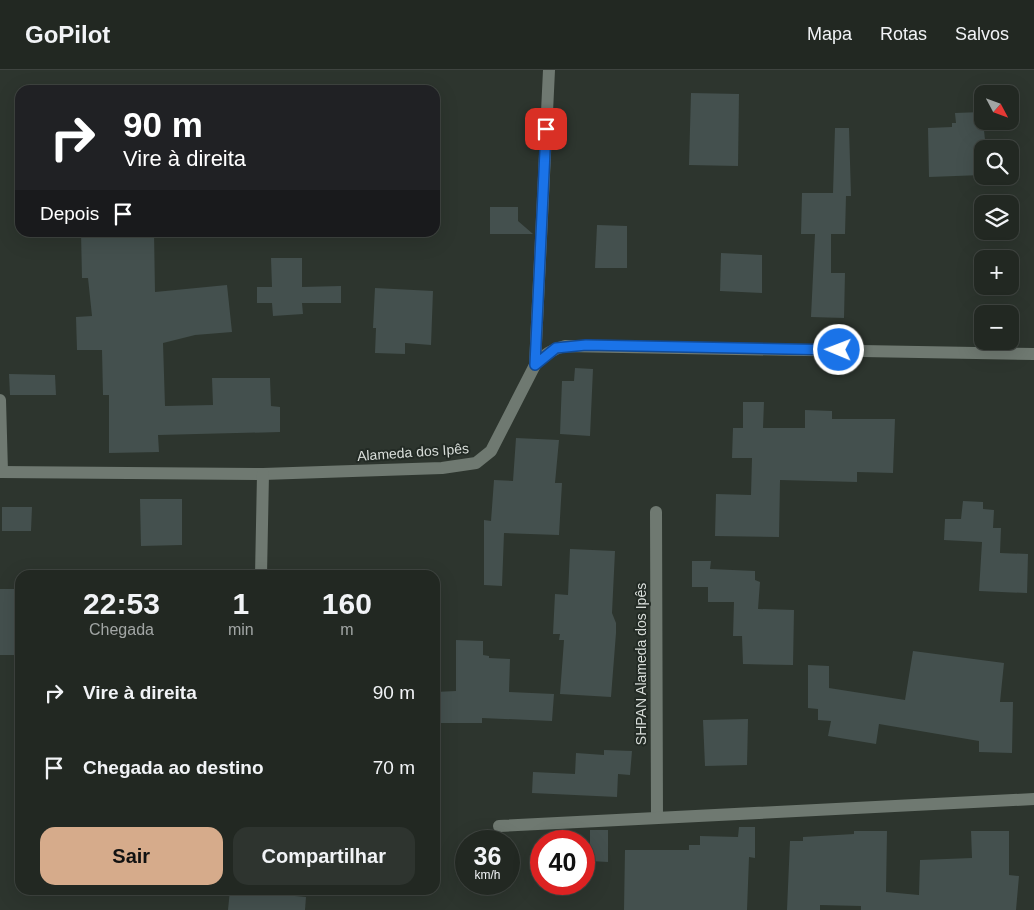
<!DOCTYPE html>
<html lang="pt">
<head>
<meta charset="utf-8">
<style>
  :root { --surface:#222822; --page:#2e342f; --text:#f1f3f6; --muted:#a2a6a5; --line:#3f4440; --accent:#d6ab8b }
  body { margin:0; font-family:Arial,sans-serif; background:var(--page); color:var(--text); height:100vh; display:flex; flex-direction:column; font-size:19px; white-space:nowrap }
  * { box-sizing:border-box; margin:0 }
  p { font-size:16px; color:var(--muted) }
  .icon { flex:none; width:28px; height:28px; fill:none; stroke:currentColor; stroke-width:2; stroke-linecap:round; stroke-linejoin:round }
  .map { position:relative; flex:1; overflow:hidden }
  .drawer { position:absolute; left:15px; top:500px; width:425px; height:325px; display:flex; flex-direction:column; background:var(--surface); border-radius:15px; box-shadow:0 5px 20px #0002,0 0 0 1px var(--line) }
  .drawer>* { flex:none }
  .guide { position:absolute; left:15px; top:15px; width:425px; height:152px; border-radius:15px; box-shadow:0 5px 20px #0002,0 0 0 1px var(--line); background:#202124; color:#fff; overflow:hidden }
  .needle { width:32px; rotate:131deg }
  .tools { position:absolute; left:974px; top:15px; display:grid; gap:10px }
  .tools a { display:grid; place-items:center; width:45px; height:45px; border-radius:10px; background:var(--surface); box-shadow:0 5px 20px #0002,0 0 0 1px var(--line); font-size:25px }
  .speed { position:absolute; left:455px; top:760px; display:flex; gap:10px; font-size:25px; font-weight:700; text-align:center }
  .speed>* { display:grid; place-content:center; width:65px; height:65px; border-radius:50%; background:var(--surface); box-shadow:0 5px 20px #0002,0 0 0 1px var(--line); line-height:1 }
  .speed small { font-size:12px; font-weight:400 }
  .speed .limit { border:8px solid #d22; background:#fff; color:#111 }
  .pin { position:absolute; display:grid; place-items:center; width:42px; height:42px; color:#fff; margin:-21px; border-radius:10px; box-shadow:0 2px 8px #0006 }
  .me { position:absolute; width:55px; margin:-28px; rotate:271deg; stroke-linejoin:round; filter:drop-shadow(0 0 4px #0008) }
  .turn { display:flex; align-items:center; gap:18px; height:105px; padding:0 25px; font-size:22px }
  .turn .icon { width:65px; height:65px; stroke-width:2.5 }
  .turn b { display:block; font-size:35px; line-height:42px }
  .then { display:flex; align-items:center; height:48px; padding:0 25px; background:#0003; gap:10px; font-size:19px }
  .eta { display:flex; justify-content:space-evenly; align-items:center; height:85px; text-align:center }
  .eta b { font-size:30px; font-weight:600; line-height:35px }
  .primary-button { display:flex; gap:10px; margin-top:auto; padding:10px 25px }
  .primary-button a { flex:1; height:58px; border-radius:15px; background:var(--accent); color:#111; font-size:20px; font-weight:600; line-height:58px; text-align:center }
  .primary-button a+a { background:var(--page); color:var(--text) }
  ul { padding:0; list-style:none }
  li { display:flex; align-items:center; gap:15px; height:75px; padding:0 25px }
  li div { flex:1 }
  li b { display:block; font-size:19px }
  li em { font-style:normal }
  header { display:flex; align-items:center; gap:30px; box-sizing:border-box; height:70px; padding:0 25px; background:var(--surface); border-bottom:1px solid var(--line) }
  header strong { font-size:24px }
  nav { display:flex; gap:28px; margin-inline-start:auto; font-size:18px }
  .map>svg:first-child { display:block }
  .building { fill:#44504e }
  .lines { fill:none; stroke-linecap:round; stroke-linejoin:round }
  .minor { stroke:#6f7971; stroke-width:12 }
  .route-casing { stroke:#114b97; stroke-width:12 }
  .route { stroke:#1a73e8; stroke-width:9 }
  .labels { text-anchor:middle; stroke-width:4; stroke-linejoin:round; paint-order:stroke }
  .street-label { font-size:14px; fill:#d9deda; stroke:#232b25 }
</style>
</head>
<body>
<header>
<strong>GoPilot</strong>
<nav><a>Mapa</a><a>Rotas</a><a>Salvos</a></nav>
</header>
<div class="map">
<svg width="1034" height="840" viewBox="0 0 1034 840">
  <rect width="100%" height="100%" fill="#2d352e"/>
  <!-- building -->
  <g class="building">
    <polygon points="691,23 739,24 738,96 689,95"/>
    <polygon points="982,42 986,79 982,79 982,105 929,107 928,58 952,57 952,53 956,53 955,43"/>
    <polygon points="835,58 849,58 851,126 846,126 845,164 831,164 831,203 845,203 844,248 811,247 815,164 801,164 802,123 833,123"/>
    <polygon points="490,137 518,137 518,151 533,164 490,164"/>
    <polygon points="597,155 627,156 627,198 595,198"/>
    <polygon points="81,162 154,162 155,222 227,215 232,262 195,265 163,273 165,336 213,335 212,308 270,308 271,336 280,337 280,362 158,365 159,382 109,383 109,325 103,325 102,280 77,280 76,247 92,246 88,208 82,208"/>
    <polygon points="721,183 762,185 762,223 720,221"/>
    <polygon points="271,188 302,188 302,217 341,216 341,233 302,233 303,244 273,246 272,233 257,233 257,217 272,217"/>
    <polygon points="375,218 433,221 431,275 405,273 405,284 375,283 376,258 373,258"/>
    <polygon points="575,298 593,299 590,366 560,364 562,311 574,311"/>
    <polygon points="9,304 55,305 56,325 10,325"/>
    <polygon points="743,332 764,332 763,358 805,358 805,340 832,341 832,349 895,349 893,403 857,402 857,412 780,410 779,467 715,466 716,424 751,425 752,388 732,388 733,358 743,358"/>
    <polygon points="516,368 559,370 555,413 562,413 559,465 504,463 502,516 484,515 484,450 491,451 494,410 513,411"/>
    <polygon points="140,429 182,429 182,475 141,476"/>
    <polygon points="963,431 983,432 983,439 994,440 993,458 1001,458 1000,483 1028,484 1027,523 979,521 982,472 944,470 945,449 961,449"/>
    <polygon points="2,437 32,437 31,461 2,461"/>
    <polygon points="570,479 615,481 612,543 616,553 616,563 611,627 560,624 564,570 559,570 560,564 553,564 555,524 568,525"/>
    <polygon points="692,491 711,491 710,499 755,501 755,510 760,512 758,539 794,540 793,595 743,594 742,566 733,566 734,532 708,532 708,517 692,517"/>
    <polygon points="0,519 20,519 20,543 17,544 18,585 0,585"/>
    <polygon points="456,570 483,571 483,585 489,586 489,588 510,589 509,622 554,624 552,651 482,648 482,653 435,653 435,622 456,621"/>
    <polygon points="913,581 1004,593 1000,632 1013,632 1012,683 979,682 979,671 879,654 876,674 828,666 831,651 818,650 818,639 808,638 808,595 829,596 829,618 905,630"/>
    <polygon points="748,649 747,695 705,696 703,650"/>
    <polygon points="604,680 632,681 630,705 618,704 617,727 532,723 533,702 575,704 576,683 604,685"/>
    <polygon points="739,757 755,757 755,788 749,787 747,840 624,840 625,780 689,780 689,775 700,775 700,766 738,767"/>
    <polygon points="590,760 608,760 608,792 590,791"/>
    <polygon points="854,761 887,761 886,822 919,825 920,790 972,788 971,761 1009,761 1009,805 1019,806 1016,840 861,840 861,836 820,835 820,840 787,840 790,771 803,771 803,767 854,764"/>
    <polygon points="230,820 306,827 305,840 228,840"/>
  </g>
  <g class="lines">
    <!-- minor -->
    <g class="minor">
      <polyline points="535,295 549,0"/>
      <polyline points="0,330 2,402"/>
      <path d="M0,402L263,404L442,398L476,393L491,381L535,295C544,285 552,279 565,276L1034,284"/>
      <polyline points="656,442 657,747"/>
      <polyline points="261,505 263,404"/>
      <polyline points="499,756 1034,729"/>
    </g>
  </g>
  <g class="lines">
    <!-- route casing -->
    <g class="route-casing">
      <polyline id="route" points="546,59 535,295 556,278 586,275 839,280"/>
    </g>
    <!-- route -->
    <use href="#route" class="route"/>
  </g>
  <g class="labels">
    <!-- street labels -->
    <g class="street-label">
      <text transform="translate(413 382) rotate(-4)" y="5">Alameda dos Ipês</text>
      <text transform="translate(641 594) rotate(-90)" y="5">SHPAN Alameda dos Ipês</text>
    </g>
  </g>
</svg>
<div class="tools">
<a><svg class="needle" viewBox="-14 -14 28 28"><path d="M0-13l5 13h-10z" fill="#e53935"/><path d="M0 13l5-13h-10z" fill="#a2a6a5"/></svg></a>
<a><svg class="icon" aria-label="search" viewBox="0 0 24 24"><circle cx="10" cy="10" r="6"/><path d="M15 15l6 6"/></svg></a>
<a><svg class="icon" aria-label="layers" viewBox="0 0 24 24"><path d="M12 4l9 5-9 5-9-5zM3 14l9 5 9-5"/></svg></a>
<a>+</a>
<a>−</a>
</div>
<div class="speed"><div>36<small>km/h</small></div><div class="limit">40</div></div>
<div class="pin" style="left:546px;top:59px;background:#d93025"><svg class="icon" aria-label="arrive" viewBox="0 0 24 24"><path d="M6 21V4h12l-3 4 3 4H6"/></svg></div>
<svg class="me" style="left:839px;top:280px" viewBox="-20 -20 40 40"><circle r="17" fill="#1a73e8" stroke="#fff" stroke-width="3"/><path d="M0-11L8 9 0 5-8 9z" fill="#fff"/></svg>
<div class="guide">
<div class="turn"><svg class="icon" aria-label="right" viewBox="0 0 24 24"><path d="M7 20v-9h11M14 6l5 5-5 5"/></svg><div><b>90 m</b>Vire à direita</div></div>
<div class="then">Depois<svg class="icon" aria-label="arrive" viewBox="0 0 24 24"><path d="M6 21V4h12l-3 4 3 4H6"/></svg></div>
</div>
<section class="drawer">
<div class="eta">
<div><b>22:53</b><p>Chegada</p></div>
<div><b>1</b><p>min</p></div>
<div><b>160</b><p>m</p></div>
</div>
<ul>
<li><svg class="icon" aria-label="right" viewBox="0 0 24 24"><path d="M7 20v-9h11M14 6l5 5-5 5"/></svg><div><b>Vire à direita</b></div><em>90 m</em></li>
<li><svg class="icon" aria-label="arrive" viewBox="0 0 24 24"><path d="M6 21V4h12l-3 4 3 4H6"/></svg><div><b>Chegada ao destino</b></div><em>70 m</em></li>
</ul>
<div class="primary-button"><a>Sair</a><a>Compartilhar</a></div>
</section>
</div>
</body>
</html>
